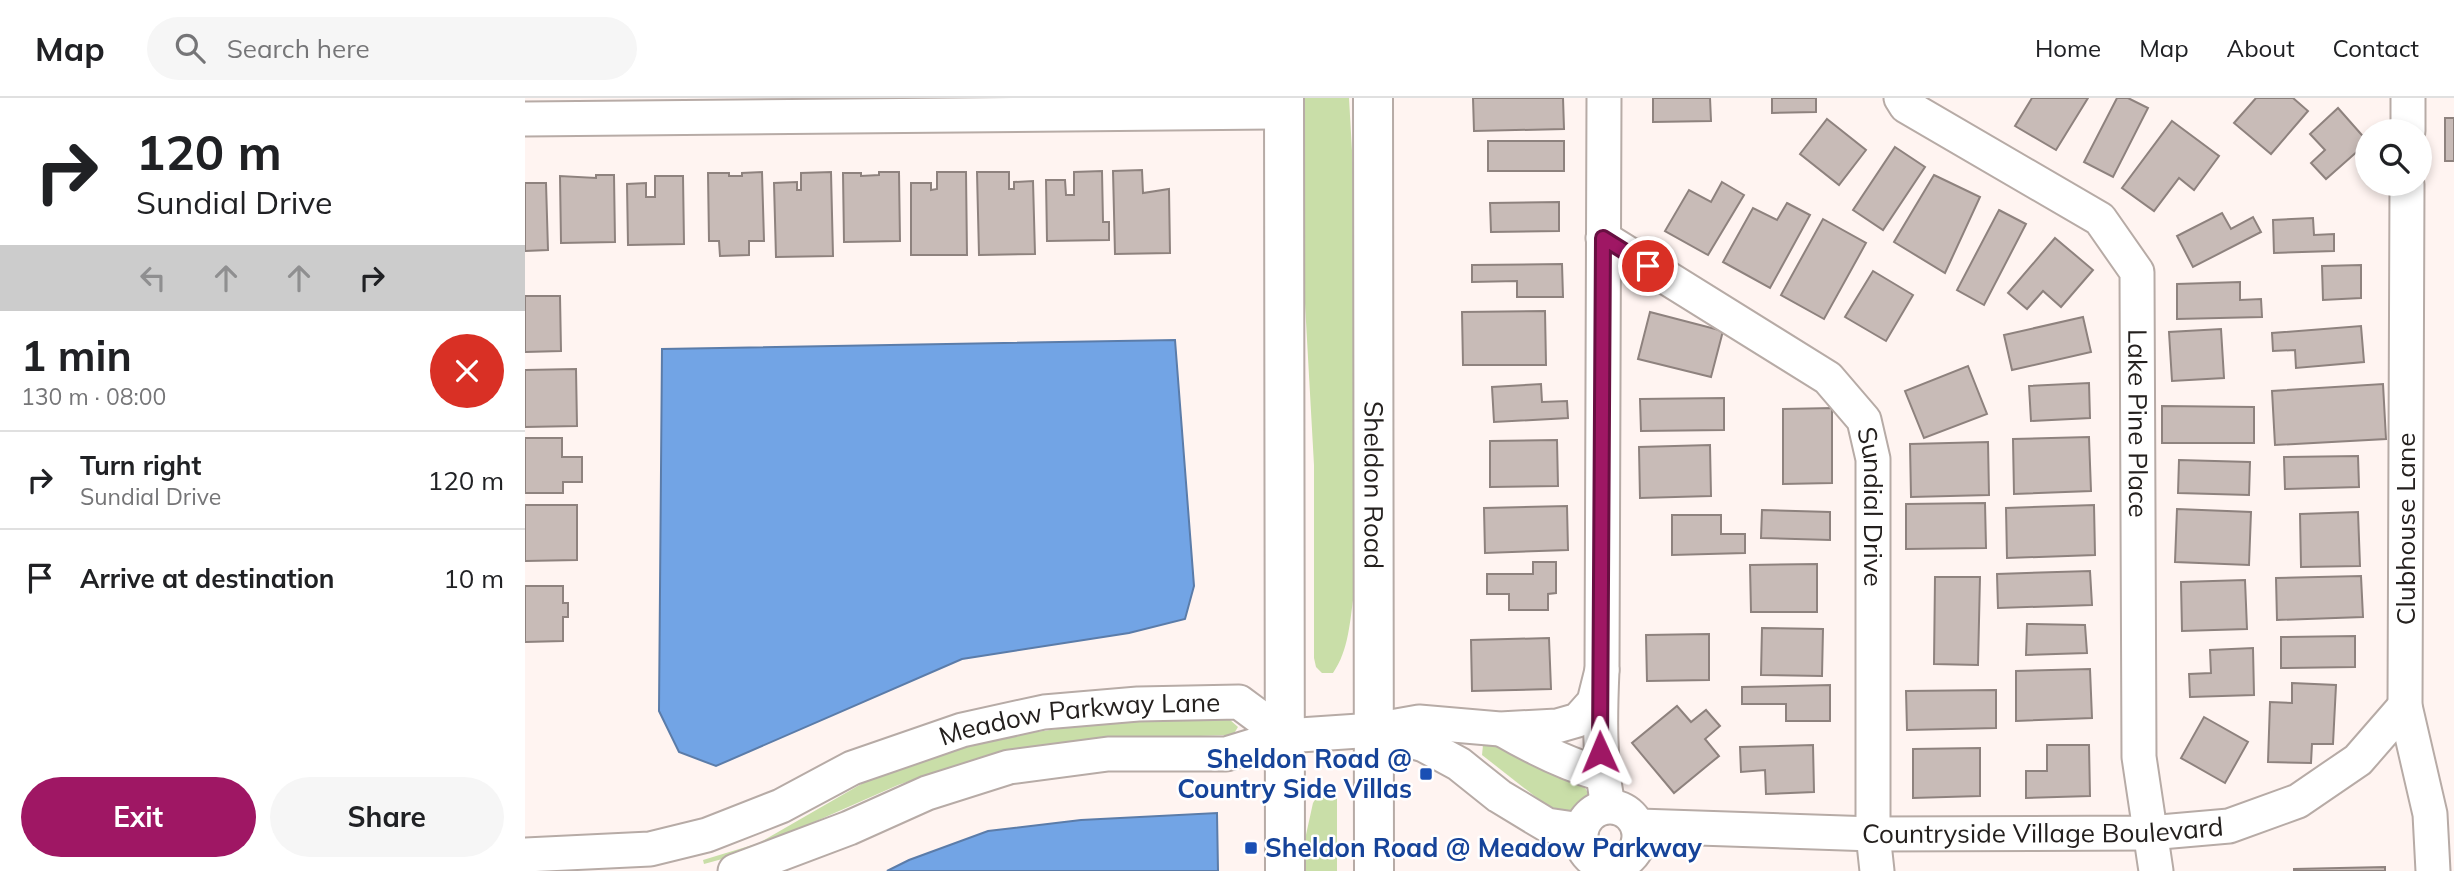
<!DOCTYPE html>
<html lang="en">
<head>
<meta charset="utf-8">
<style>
  :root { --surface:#fff; --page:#f6f6f6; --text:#202124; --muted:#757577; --line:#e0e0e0; --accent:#9f1764 }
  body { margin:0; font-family:Mulish,sans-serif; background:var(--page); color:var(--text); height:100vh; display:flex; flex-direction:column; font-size:26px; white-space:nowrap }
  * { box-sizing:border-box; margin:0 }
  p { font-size:23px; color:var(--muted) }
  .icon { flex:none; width:38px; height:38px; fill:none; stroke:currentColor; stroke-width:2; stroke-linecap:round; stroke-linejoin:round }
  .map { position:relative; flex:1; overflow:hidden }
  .panel { display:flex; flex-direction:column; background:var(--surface); width:525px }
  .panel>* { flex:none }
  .hud { background:#fff; color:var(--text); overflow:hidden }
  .buttons { position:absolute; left:1830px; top:21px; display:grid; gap:14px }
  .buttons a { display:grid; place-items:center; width:77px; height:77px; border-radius:50%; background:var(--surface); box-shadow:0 4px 10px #0003; font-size:35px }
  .pin { position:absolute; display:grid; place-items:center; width:60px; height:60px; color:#fff; margin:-30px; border:4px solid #fff; border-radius:50%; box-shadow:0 2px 7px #0007 }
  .me { position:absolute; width:77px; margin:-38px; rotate:359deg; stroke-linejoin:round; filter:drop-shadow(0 0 5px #0008) }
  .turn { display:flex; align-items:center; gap:24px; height:147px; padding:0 21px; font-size:32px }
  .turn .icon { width:91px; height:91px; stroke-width:2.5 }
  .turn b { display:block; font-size:49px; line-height:60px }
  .lanes { display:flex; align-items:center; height:66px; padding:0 21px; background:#0003; justify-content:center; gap:35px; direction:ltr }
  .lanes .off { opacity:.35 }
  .round { display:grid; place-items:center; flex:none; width:74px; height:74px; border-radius:37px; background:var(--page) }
  .head { display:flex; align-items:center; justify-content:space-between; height:119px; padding:0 21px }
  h1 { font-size:42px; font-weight:700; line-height:52px }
  .primary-button { display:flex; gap:14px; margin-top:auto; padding:14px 21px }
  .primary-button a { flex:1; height:80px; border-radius:42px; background:var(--accent); color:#fff; font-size:28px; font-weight:700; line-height:80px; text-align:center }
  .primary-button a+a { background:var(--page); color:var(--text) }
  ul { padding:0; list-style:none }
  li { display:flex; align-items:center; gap:21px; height:98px; padding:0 21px; border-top:2px solid var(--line) }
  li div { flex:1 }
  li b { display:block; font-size:26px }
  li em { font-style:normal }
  header { display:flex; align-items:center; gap:42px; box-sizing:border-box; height:98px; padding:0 35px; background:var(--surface); border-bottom:2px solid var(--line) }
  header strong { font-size:33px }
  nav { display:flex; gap:38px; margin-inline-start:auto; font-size:24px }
  .search { width:490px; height:63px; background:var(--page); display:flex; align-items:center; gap:18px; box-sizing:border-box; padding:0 24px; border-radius:38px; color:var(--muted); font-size:26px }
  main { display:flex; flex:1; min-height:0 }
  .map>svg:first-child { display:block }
  .green { fill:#c9dea8 }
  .water { fill:#72a4e5; stroke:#5b7ca9; stroke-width:2 }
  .building { fill:#c8bbb7; stroke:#8e827e; stroke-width:2 }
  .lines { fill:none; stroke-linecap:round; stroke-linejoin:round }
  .minor-casing { stroke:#b7aba6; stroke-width:37 }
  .major-casing { stroke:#b7aba6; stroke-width:42 }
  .minor { stroke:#fff; stroke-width:33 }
  .major { stroke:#fff; stroke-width:38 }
  .route-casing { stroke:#670f41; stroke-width:18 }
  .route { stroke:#9f1764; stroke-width:12 }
  .transit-dot { fill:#1a4fb4; stroke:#fff; stroke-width:2.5 }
  .labels { text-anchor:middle; stroke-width:5; stroke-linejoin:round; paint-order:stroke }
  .street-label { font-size:26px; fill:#24201e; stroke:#fff }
  .transit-label { font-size:26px; font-weight:bold; fill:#164399; stroke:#fff; text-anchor:end }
</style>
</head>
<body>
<header>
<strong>Map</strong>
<div class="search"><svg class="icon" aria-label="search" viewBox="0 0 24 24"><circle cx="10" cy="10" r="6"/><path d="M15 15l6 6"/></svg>Search here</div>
<nav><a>Home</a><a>Map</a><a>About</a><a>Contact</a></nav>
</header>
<main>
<section class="panel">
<div class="hud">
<div class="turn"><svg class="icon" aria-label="right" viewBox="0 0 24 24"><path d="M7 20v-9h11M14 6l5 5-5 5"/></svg><div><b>120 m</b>Sundial Drive</div></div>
<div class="lanes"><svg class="icon off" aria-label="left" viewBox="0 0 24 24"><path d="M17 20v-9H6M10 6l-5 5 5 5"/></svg><svg class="icon off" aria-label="ahead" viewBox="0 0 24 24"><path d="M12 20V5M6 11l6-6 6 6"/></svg><svg class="icon off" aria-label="ahead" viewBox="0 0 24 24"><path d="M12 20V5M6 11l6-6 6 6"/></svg><svg class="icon" aria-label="right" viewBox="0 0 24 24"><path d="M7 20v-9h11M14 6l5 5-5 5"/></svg></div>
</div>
<div class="head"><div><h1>1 min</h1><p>130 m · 08:00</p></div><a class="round" style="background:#d93025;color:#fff"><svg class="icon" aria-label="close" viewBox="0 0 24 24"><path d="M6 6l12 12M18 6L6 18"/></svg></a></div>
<ul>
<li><svg class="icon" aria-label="right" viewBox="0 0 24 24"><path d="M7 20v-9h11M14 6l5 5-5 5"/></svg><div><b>Turn right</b><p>Sundial Drive</p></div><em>120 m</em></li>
<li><svg class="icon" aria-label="arrive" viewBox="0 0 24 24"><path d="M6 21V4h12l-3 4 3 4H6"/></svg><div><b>Arrive at destination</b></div><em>10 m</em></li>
</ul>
<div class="primary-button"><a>Exit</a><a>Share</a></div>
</section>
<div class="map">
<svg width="1929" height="773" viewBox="0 0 1929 773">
  <rect width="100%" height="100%" fill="#fff4f1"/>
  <!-- green -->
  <g class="green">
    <path d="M774,0H824L829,88V495C825,522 824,552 808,575H797L791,569L789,560V367L777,152Z"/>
    <polygon points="704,621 713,629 708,637 642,639 583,644 506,653 436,666 373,687 219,755 179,766 178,762 234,745 345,681 405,658 463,641 586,623"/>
    <path d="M965,643L1058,687C1068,699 1064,710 1051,718L1026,711L957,657L958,647Z"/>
    <polygon points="803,690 812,693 812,773 773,773 788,705 794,695"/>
  </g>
  <!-- water -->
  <g class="water">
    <polygon points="650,242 669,488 660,521 604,535 437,561 191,668 154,654 134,613 137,251"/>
    <polygon points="692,715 693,773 362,773 384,762 463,733 556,722"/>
  </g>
  <!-- building -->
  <g class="building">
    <polygon points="948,0 1038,0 1039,31 949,33"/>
    <polygon points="1128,0 1185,0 1186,23 1128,24"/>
    <polygon points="1247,0 1291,0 1291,14 1247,15"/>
    <polygon points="1507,0 1563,0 1531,52 1490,28"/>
    <polygon points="1592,0 1603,0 1623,10 1588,79 1559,64"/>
    <polygon points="1731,0 1768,0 1783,13 1746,56 1709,25"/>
    <polygon points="1813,10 1843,44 1801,81 1786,65 1800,52 1785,36"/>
    <rect x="1920" y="20" width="9" height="43"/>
    <polygon points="1302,21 1341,52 1314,87 1275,56"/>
    <polygon points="1647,23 1694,58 1669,92 1654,80 1629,113 1597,90"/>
    <rect x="963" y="43" width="76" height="30"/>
    <polygon points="1370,49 1400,69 1358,132 1328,112"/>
    <polygon points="617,72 618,95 644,91 645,155 590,156 588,73"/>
    <polygon points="577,73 578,124 584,124 584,142 522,143 521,82 540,82 541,97 549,97 549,74"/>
    <polygon points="237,74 239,143 224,143 224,157 195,158 194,143 184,143 183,75 204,75 204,78 217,78 217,75"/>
    <polygon points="306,74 308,158 251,159 249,85 272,84 272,92 276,92 276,75"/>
    <polygon points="354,74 374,74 375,143 319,144 318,75 336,75 336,78 354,77"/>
    <polygon points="412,74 441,74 442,157 386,157 386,85 406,85 406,92 412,91"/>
    <polygon points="452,74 484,74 484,91 489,91 489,84 508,83 510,156 454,157"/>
    <polygon points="71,77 89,77 90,144 36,145 35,78 71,80"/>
    <polygon points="1409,77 1455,99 1420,175 1369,144"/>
    <polygon points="130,78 158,78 159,146 103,147 102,86 121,85 121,99 130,99"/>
    <polygon points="1197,84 1219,97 1183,157 1140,133 1164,92 1186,104"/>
    <polygon points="0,85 21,85 23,152 0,153"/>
    <polygon points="1034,104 1034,133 966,134 965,105"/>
    <polygon points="1262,105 1285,117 1245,190 1198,164 1228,110 1252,122"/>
    <polygon points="1474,112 1501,126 1459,207 1432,192"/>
    <polygon points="1697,115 1706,131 1728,119 1736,134 1668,169 1652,138"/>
    <polygon points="1788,120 1789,137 1809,136 1809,153 1749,155 1748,122"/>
    <polygon points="1298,121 1341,145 1299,221 1256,197"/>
    <polygon points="1530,140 1568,172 1536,209 1518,193 1502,211 1483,195"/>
    <polygon points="1037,166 1038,199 992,199 992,183 947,184 947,167"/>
    <polygon points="1836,167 1836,200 1798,202 1797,168"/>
    <polygon points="1348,173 1388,197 1361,243 1320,219"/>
    <polygon points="1715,184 1715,202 1736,201 1737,219 1652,221 1652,186"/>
    <polygon points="0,198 35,198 36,253 0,254"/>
    <polygon points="1020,213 1021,267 938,267 937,214"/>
    <polygon points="1125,214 1198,233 1186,279 1113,261"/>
    <polygon points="1558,219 1566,254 1487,272 1479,237"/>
    <polygon points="1836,228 1839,264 1771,270 1770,252 1748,253 1747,235"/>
    <polygon points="1696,231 1699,280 1647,283 1644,234"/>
    <polygon points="1443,268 1462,316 1399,340 1380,293"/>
    <polygon points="51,271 52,328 0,329 0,272"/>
    <polygon points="1564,285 1565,320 1506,323 1504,288"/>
    <polygon points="1016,286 1017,304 1042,303 1043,320 969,324 967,289"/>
    <polygon points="1858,286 1861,341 1750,347 1747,293"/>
    <polygon points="1199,300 1199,332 1116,333 1115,301"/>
    <polygon points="1637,308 1729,309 1729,345 1637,345"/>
    <polygon points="1307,310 1307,385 1258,386 1258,311"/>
    <polygon points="1564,339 1566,393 1489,396 1488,341"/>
    <polygon points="0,340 37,340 37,359 57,359 57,384 38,384 38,395 0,395"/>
    <polygon points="1032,342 1033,388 965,389 965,343"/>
    <polygon points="1463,344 1464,397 1386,399 1385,346"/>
    <polygon points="1185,347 1186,398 1115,400 1114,349"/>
    <polygon points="1833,358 1834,389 1760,391 1759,359"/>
    <polygon points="1654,362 1725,364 1724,397 1653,395"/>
    <polygon points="1460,405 1461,450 1381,451 1381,406"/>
    <polygon points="0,407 52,407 52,462 0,463"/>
    <polygon points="1569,407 1570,457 1482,460 1481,410"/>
    <polygon points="1042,408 1043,452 960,455 959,410"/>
    <polygon points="1652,411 1726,414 1724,467 1650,464"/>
    <polygon points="1237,412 1305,414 1305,442 1236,440"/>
    <polygon points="1833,414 1835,468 1776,469 1775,416"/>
    <polygon points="1147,417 1196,417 1196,436 1220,436 1220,455 1147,457"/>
    <polygon points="1008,464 1031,464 1031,495 1023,496 1023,512 984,512 984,496 962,496 962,476 1008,476"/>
    <polygon points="1292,466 1292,514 1226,514 1225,467"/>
    <polygon points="1565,473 1567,507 1473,510 1472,476"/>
    <polygon points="1836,478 1838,519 1752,522 1751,480"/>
    <polygon points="1410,479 1455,479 1453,567 1409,566"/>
    <polygon points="1720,482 1722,531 1657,533 1656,484"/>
    <polygon points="0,488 38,488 38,505 43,505 43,519 38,519 38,543 0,544"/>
    <polygon points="1502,526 1560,527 1562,555 1501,557"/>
    <polygon points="1237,530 1298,531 1297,578 1236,577"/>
    <polygon points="1184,536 1184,582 1122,583 1121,537"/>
    <polygon points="1830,538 1830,569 1756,570 1756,539"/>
    <polygon points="1024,540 1026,591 947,593 946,542"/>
    <polygon points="1728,550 1729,597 1665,599 1664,576 1686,575 1685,552"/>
    <polygon points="1565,571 1567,620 1491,623 1491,573"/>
    <polygon points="1767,585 1811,587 1808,646 1787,646 1786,665 1743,664 1745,604 1767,605"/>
    <polygon points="1305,587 1305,623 1261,623 1261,606 1217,606 1217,589"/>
    <polygon points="1471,592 1471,630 1382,632 1381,593"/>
    <polygon points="1152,608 1166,624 1181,612 1195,628 1180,641 1194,658 1149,695 1107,645"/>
    <polygon points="1679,619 1723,644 1700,685 1656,660"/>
    <polygon points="1288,647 1289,694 1241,696 1240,672 1216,674 1215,649"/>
    <polygon points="1522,647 1564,647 1565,698 1501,700 1501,673 1522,673"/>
    <polygon points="1455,650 1455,698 1388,700 1388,651"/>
    <polygon points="1860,769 1860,773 1769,773 1769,771"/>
  </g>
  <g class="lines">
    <!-- minor casing -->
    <g class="minor-casing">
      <g id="minor">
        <path d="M1079,0L1077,572C1075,618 1074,662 1083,708"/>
        <path id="s1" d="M1376,0L1381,8L1575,121L1612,174L1614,659L1631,773"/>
        <polyline points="0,21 759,14"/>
        <polyline points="1883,33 1883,0"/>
        <polyline points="1882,86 1880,608 1905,716 1908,773"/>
        <path id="s2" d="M1078,140L1303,280L1339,322L1348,361V736L1352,773"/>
        <path d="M978,632C1009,650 1041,666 1076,676"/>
        <polyline points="858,635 899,647 934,666 974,698 1022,727 1056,732"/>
        <circle cx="1085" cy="738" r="29"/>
        <path id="s3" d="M1114,728L1348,736L1624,735L1704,728L1773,703L1833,662L1880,608"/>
        <path id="s4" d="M0,757L125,751L182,737L256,708L327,670L437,632L519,614L613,606L714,604L760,638"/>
        <polyline points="210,773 324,730 402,695 484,669 583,656 701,656 760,638 849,632 894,624 975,631 1032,628 1053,622 1069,604 1077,572"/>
      </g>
    </g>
    <!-- major casing -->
    <g class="major-casing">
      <g id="major">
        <polyline points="759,0 760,773"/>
        <path id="s5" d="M848,0L849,773"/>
      </g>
    </g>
    <!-- minor -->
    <use href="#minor" class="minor"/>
    <!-- major -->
    <use href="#major" class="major"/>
  </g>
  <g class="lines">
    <!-- route casing -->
    <g class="route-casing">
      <polyline id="route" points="1075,654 1078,140 1123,168"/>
    </g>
    <!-- route -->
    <use href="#route" class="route"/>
  </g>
  <!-- markers -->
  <g class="transit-dot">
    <rect x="894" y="669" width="14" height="14" rx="3.5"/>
    <rect x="719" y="743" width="14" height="14" rx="3.5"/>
  </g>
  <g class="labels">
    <!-- street labels -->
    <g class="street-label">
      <text dy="9" stroke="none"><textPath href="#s1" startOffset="450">Lake Pine Place</textPath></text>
      <text dy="9" stroke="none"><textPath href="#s5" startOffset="387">Sheldon Road</textPath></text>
      <text dy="9" stroke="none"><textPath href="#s2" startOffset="408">Sundial Drive</textPath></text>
      <text transform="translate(1881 431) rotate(-90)" y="9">Clubhouse Lane</text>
      <text dy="9" stroke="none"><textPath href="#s4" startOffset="579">Meadow Parkway Lane</textPath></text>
      <text dy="9" stroke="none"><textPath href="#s3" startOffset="404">Countryside Village Boulevard</textPath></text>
    </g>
    <!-- transit labels -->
    <g class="transit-label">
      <text x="887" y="670">Sheldon Road @<tspan x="887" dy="30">Country Side Villas</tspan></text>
      <text x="740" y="759" text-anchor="start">Sheldon Road @ Meadow Parkway</text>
    </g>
  </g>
</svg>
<div class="buttons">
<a><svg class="icon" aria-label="search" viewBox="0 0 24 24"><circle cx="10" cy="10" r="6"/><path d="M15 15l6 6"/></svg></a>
</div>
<div class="pin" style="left:1123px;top:168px;background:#d93025"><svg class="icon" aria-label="arrive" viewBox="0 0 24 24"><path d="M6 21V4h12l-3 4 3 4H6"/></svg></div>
<svg class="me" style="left:1075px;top:654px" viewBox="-20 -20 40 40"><path d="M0-17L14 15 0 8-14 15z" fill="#9f1764" stroke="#fff" stroke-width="4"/></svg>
</div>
</main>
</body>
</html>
